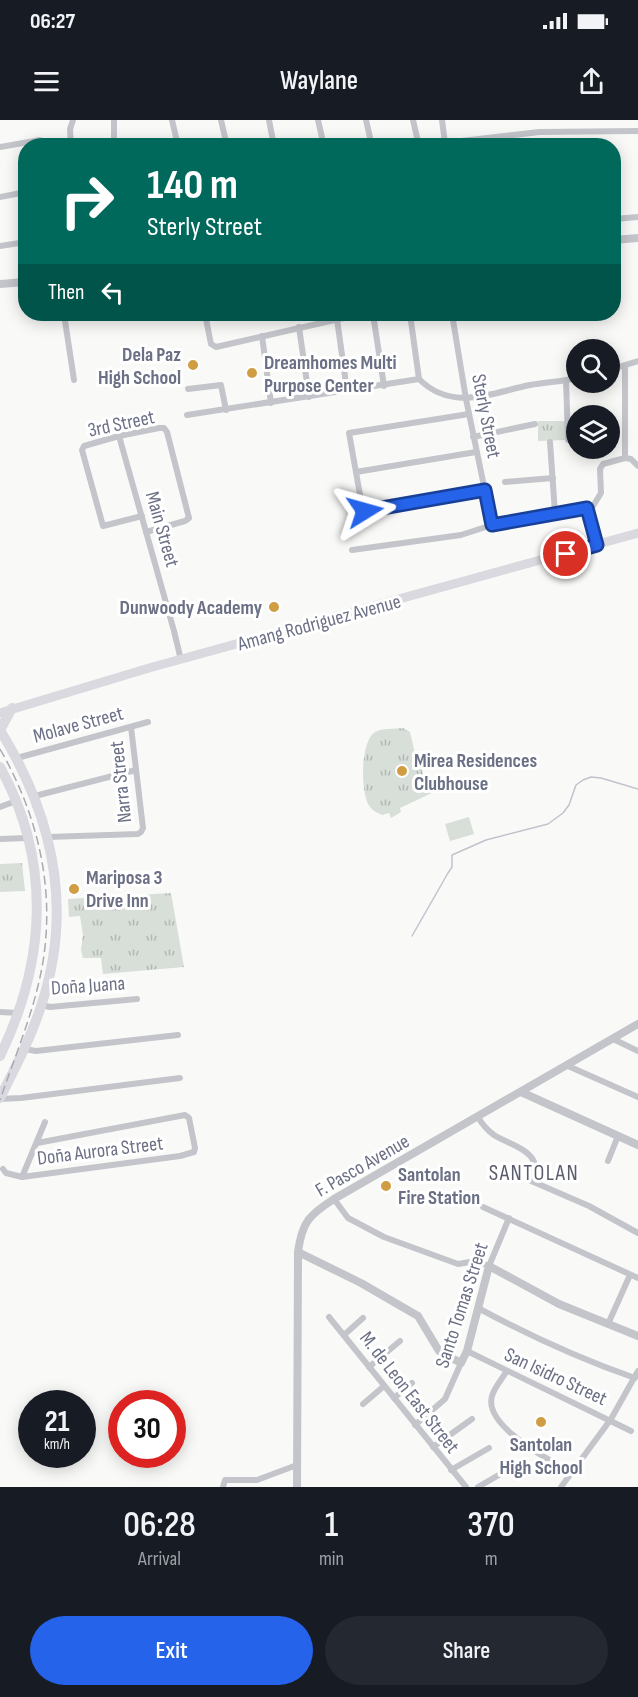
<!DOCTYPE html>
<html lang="en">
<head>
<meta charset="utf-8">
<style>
  :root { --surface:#171b24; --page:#242831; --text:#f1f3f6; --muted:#9ea1a6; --accent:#2563eb }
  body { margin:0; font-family:"Sofia Sans Condensed",sans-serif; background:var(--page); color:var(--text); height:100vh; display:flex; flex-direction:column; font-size:22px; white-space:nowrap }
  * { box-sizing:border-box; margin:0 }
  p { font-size:20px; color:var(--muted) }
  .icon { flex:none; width:33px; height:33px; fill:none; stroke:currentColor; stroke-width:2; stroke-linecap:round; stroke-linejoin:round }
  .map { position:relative; height:1367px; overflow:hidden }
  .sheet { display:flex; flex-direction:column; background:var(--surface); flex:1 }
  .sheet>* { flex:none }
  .banner { position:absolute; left:18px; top:18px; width:603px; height:183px; border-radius:24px; box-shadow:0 3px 15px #0003; background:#00695c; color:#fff; overflow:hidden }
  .fabs { position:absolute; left:566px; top:219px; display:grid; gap:12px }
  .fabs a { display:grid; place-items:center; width:54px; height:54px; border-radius:50%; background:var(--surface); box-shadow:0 3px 15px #0003; font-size:30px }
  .speed { position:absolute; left:18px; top:1270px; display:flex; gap:12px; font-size:30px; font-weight:700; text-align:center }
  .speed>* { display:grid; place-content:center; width:78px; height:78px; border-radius:50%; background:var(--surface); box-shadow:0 3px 15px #0003; line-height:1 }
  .speed small { font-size:15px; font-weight:400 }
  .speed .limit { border:9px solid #d22; background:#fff; color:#111 }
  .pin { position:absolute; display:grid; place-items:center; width:51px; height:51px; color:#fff; margin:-26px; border:3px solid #fff; border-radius:50%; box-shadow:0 2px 6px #0007 }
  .me { position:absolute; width:66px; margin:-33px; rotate:82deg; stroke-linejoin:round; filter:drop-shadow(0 0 4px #0008) }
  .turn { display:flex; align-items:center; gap:21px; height:126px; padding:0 30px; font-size:27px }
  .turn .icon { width:78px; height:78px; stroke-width:2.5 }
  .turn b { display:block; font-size:42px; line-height:51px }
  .then { display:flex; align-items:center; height:57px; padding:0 30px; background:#0003; gap:12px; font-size:22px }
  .eta { display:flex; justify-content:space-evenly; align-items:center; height:102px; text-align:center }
  .eta b { font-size:36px; font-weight:600; line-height:42px }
  .button { display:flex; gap:12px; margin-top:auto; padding:12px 30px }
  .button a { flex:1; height:69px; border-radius:36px; background:var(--accent); color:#fff; font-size:24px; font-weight:600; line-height:69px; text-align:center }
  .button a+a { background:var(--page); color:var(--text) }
  .status { display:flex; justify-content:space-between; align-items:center; height:42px; padding:0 30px; background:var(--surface); direction:ltr }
  .status svg { height:16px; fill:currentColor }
  header { display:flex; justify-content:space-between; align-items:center; height:78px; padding:0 30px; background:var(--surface); font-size:27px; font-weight:600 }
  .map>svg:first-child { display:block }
  .grass { fill:url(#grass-tufts) }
  .pitch { fill:#d8ded8 }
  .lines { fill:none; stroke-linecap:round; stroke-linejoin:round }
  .stream { stroke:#c0c3cb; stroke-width:1.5 }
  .minor { stroke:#c4c5cb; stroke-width:6 }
  .tertiary { stroke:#c4c5cb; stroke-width:8 }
  .secondary { stroke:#d9d9df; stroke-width:9 }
  .primary { stroke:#d9d9df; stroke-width:10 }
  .rail { stroke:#a8a9b1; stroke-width:1.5; stroke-dasharray:9 4.5; stroke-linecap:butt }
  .route-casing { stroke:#184099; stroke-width:15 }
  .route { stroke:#2563eb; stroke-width:10 }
  .poi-dot { fill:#d09d42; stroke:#fff; stroke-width:2 }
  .labels { text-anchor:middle; stroke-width:6; stroke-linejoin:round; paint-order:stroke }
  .poi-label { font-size:20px; font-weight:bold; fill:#6c7085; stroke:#fff; text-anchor:start }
  .street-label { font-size:20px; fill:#6c7085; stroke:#fff }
  .quarter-label { font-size:22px; letter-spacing:1.5px; fill:#595c6b; stroke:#fff }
</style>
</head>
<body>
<div class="status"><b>06:27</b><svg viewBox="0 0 49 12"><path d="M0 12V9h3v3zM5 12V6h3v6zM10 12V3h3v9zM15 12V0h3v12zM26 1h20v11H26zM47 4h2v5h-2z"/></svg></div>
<header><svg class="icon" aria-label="menu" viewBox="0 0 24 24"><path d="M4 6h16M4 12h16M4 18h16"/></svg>Waylane<svg class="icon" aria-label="share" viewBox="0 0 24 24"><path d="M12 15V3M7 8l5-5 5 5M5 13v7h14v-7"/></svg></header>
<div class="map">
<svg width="638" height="1367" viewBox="0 0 638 1367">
  <defs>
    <pattern id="grass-tufts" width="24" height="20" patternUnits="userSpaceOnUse" patternTransform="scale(1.5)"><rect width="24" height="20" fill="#d8ded8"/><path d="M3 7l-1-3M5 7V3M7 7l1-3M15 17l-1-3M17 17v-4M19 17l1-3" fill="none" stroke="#b3b8b5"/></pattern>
  </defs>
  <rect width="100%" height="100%" fill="#f9faf8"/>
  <!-- grass -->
  <g class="grass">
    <polygon points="538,301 565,301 566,320 538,321"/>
    <path d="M403,608L410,612L418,647L422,650L426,662L436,671L400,688L401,692L391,698L389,693L382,695C378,693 373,691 370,687C360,675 360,621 375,612C382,608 395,609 403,608Z"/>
    <polygon points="22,743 25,771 0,772 0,744"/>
    <polygon points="171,773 184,847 103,854 101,838 83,838 81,830 83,815 80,796 69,797 68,779"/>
  </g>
  <!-- pitch -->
  <polygon class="pitch" points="469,697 474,714 450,721 445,704"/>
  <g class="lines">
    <!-- stream -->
    <polyline class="stream" points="412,816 448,753 452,747 452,735 486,720 548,704 563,693 569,685 576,665 583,660 591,657 601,658 638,669"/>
    <!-- minor -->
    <g class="minor">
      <polyline points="114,0 114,26"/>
      <polyline points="172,0 178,26"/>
      <polyline points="221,0 227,26"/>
      <polyline points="269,0 274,26"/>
      <polyline points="318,0 324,26"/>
      <polyline points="366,0 372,26"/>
      <polyline points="413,0 419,26 539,12 638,11"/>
      <polyline points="442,0 445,23"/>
      <polyline points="71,26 70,9 73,0"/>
      <polyline points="0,27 40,20"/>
      <polyline points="0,77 26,72"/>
      <polyline points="614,99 638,97"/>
      <polyline points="24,122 26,76"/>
      <polyline points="0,126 26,122"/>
      <polyline points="64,194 74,260"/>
      <polyline points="205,194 211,224 216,227 361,194"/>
      <polyline points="373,194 384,266"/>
      <polyline points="410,194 419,259"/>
      <polyline points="452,194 466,279 492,405"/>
      <polyline points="337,199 347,271"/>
      <polyline points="299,207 309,277"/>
      <polyline points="262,216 271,283"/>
      <polyline points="609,250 638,241"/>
      <path d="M419,259C452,292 491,273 530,265C545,262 561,262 576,258"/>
      <polyline points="566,260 568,320"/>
      <polyline points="188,269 221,265 226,290"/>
      <polyline points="469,294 349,313 362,386 365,391 370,391 485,370"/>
      <polyline points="187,295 419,259"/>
      <polyline points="119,316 174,511 181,540"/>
      <polyline points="473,317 535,304"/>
      <polyline points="550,322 555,393"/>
      <polyline points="625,338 625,246"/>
      <polyline points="356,352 476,332"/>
      <polyline points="505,362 553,358"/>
      <polyline points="587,388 597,425"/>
      <polyline points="142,396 103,406 82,330 84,326 119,316 159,308 164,308 167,312 189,398 185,401 146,412"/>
      <polyline points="352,430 461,415 492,405 587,388 593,386 601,373 600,349 603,344 625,338 631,339 638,346"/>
      <polyline points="17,638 148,602"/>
      <polyline points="35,676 136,650"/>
      <polyline points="0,687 16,681"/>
      <polyline points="48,717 138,714 141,712 143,708 131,607"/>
      <polyline points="0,719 28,718"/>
      <polyline points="42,885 50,887 137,879"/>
      <polyline points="0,892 19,893"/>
      <polyline points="613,919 638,931"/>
      <polyline points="25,929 36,931 178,915"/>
      <polyline points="568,946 638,977"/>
      <polyline points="0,979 21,978 180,958"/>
      <path d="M478,997C482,1004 487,1010 494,1015C506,1023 532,1029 535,1045L528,1057L529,1060L589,1086L638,1113"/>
      <polyline points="608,1041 618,1016"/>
      <polyline points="3,1049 6,1053 22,1057 180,1036 194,1032 195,1028 189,998 185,995 37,1023"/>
      <polyline points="22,1057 45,1002"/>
      <polyline points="334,1079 348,1098 384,1117 458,1144 476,1141 489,1146 509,1098"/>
      <polyline points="483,1087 638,1158"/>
      <path d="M478,1188C530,1216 580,1239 635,1258"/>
      <polyline points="329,1197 466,1367"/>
      <polyline points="608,1204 630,1155"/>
      <polyline points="344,1215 363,1198"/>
      <polyline points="467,1231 631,1311"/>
      <polyline points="369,1247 400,1221"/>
      <path d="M506,1252C502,1259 494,1268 492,1276C483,1306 551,1341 572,1353"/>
      <polyline points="394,1278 412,1263"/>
      <polyline points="363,1284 384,1266"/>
      <polyline points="415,1305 445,1279 461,1243"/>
      <polyline points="433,1327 472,1299"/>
      <polyline points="451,1350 489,1328"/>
      <polyline points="223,1367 225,1360 257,1360 297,1345"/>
      <polyline points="478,1367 509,1349"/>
      <polyline points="561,1367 611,1299 638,1251"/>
    </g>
    <!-- tertiary -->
    <g class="tertiary">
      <polyline points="614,120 638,118"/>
      <polyline points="0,164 26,162"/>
      <polyline points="521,972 638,1025"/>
      <polyline points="298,1132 361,1163 418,1196 439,1231 461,1243 467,1231 489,1146 559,1184 638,1216"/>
      <path d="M297,1367L298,1132C302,1102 309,1095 334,1079L638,904"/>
    </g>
    <!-- secondary -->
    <polyline class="secondary" points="0,593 149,548 638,413"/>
    <!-- primary -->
    <g class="primary">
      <path d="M0,610C53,696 74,788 41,886C31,918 15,948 0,978"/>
      <polyline points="0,610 12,588"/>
      <path d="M0,647C52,742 46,841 0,936"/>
    </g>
    <!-- rail -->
    <path class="rail" d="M0,629C36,692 54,762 44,835C37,885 16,933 0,980"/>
  </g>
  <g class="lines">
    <!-- route casing -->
    <g class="route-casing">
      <polyline id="route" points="365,391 485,370 492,405 587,388 597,425 566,434"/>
    </g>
    <!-- route -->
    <use href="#route" class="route"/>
  </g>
  <!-- markers -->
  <g class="poi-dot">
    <circle cx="193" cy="245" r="6"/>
    <circle cx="252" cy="253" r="6"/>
    <circle cx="274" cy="487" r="6"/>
    <circle cx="402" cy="651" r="6"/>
    <circle cx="74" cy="769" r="6"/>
    <circle cx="386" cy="1066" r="6"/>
    <circle cx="541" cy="1302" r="6"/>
  </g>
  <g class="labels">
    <!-- poi labels -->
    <g class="poi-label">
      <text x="181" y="241" text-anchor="end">Dela Paz<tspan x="181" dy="23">High School</tspan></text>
      <text x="264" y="249">Dreamhomes Multi<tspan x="264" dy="23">Purpose Center</tspan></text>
      <text x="262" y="494" text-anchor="end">Dunwoody Academy</text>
      <text x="414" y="647">Mirea Residences<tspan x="414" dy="23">Clubhouse</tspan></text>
      <text x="86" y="764">Mariposa 3<tspan x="86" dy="23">Drive Inn</tspan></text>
      <text x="398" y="1061">Santolan<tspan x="398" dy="23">Fire Station</tspan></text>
      <text x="541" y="1331" text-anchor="middle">Santolan<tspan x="541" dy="23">High School</tspan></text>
    </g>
    <!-- street labels -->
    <g class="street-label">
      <text transform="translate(487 296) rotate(79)" y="7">Sterly Street</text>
      <text transform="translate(121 303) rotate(-12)" y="7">3rd Street</text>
      <text transform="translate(163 409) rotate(74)" y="7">Main Street</text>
      <text transform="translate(319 502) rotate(-15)" y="7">Amang Rodriguez Avenue</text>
      <text transform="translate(78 604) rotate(-15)" y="7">Molave Street</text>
      <text transform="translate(120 662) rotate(-96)" y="7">Narra Street</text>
      <text transform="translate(88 865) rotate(-4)" y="7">Doña Juana</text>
      <text transform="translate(100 1030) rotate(-7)" y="7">Doña Aurora Street</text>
      <text transform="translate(362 1045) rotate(-30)" y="7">F. Pasco Avenue</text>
      <text transform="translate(461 1185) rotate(-72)" y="7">Santo Tomas Street</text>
      <text transform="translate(556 1256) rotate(25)" y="7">San Isidro Street</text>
      <text transform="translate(410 1272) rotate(52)" y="7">M. de Leon East Street</text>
    </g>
    <!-- quarter labels -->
    <g class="quarter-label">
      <text x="534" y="1060">SANTOLAN</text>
    </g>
  </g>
</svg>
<div class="fabs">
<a><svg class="icon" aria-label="search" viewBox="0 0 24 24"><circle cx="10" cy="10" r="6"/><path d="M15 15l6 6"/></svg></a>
<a><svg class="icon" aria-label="layers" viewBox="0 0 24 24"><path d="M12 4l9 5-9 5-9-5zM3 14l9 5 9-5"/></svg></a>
</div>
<div class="speed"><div>21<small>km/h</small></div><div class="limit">30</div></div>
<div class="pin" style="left:566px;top:434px;background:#d93025"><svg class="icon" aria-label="arrive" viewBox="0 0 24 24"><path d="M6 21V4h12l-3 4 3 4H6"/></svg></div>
<svg class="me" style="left:365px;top:391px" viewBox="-20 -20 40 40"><path d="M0-17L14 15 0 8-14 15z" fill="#2563eb" stroke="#fff" stroke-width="4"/></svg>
<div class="banner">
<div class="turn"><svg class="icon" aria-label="right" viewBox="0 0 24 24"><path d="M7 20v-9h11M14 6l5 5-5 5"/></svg><div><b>140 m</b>Sterly Street</div></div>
<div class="then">Then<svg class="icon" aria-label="left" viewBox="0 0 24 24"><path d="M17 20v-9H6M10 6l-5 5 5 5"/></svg></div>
</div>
</div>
<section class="sheet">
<div class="eta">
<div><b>06:28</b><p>Arrival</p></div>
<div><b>1</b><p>min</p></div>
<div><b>370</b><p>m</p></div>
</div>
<div class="button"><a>Exit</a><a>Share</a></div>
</section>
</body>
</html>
